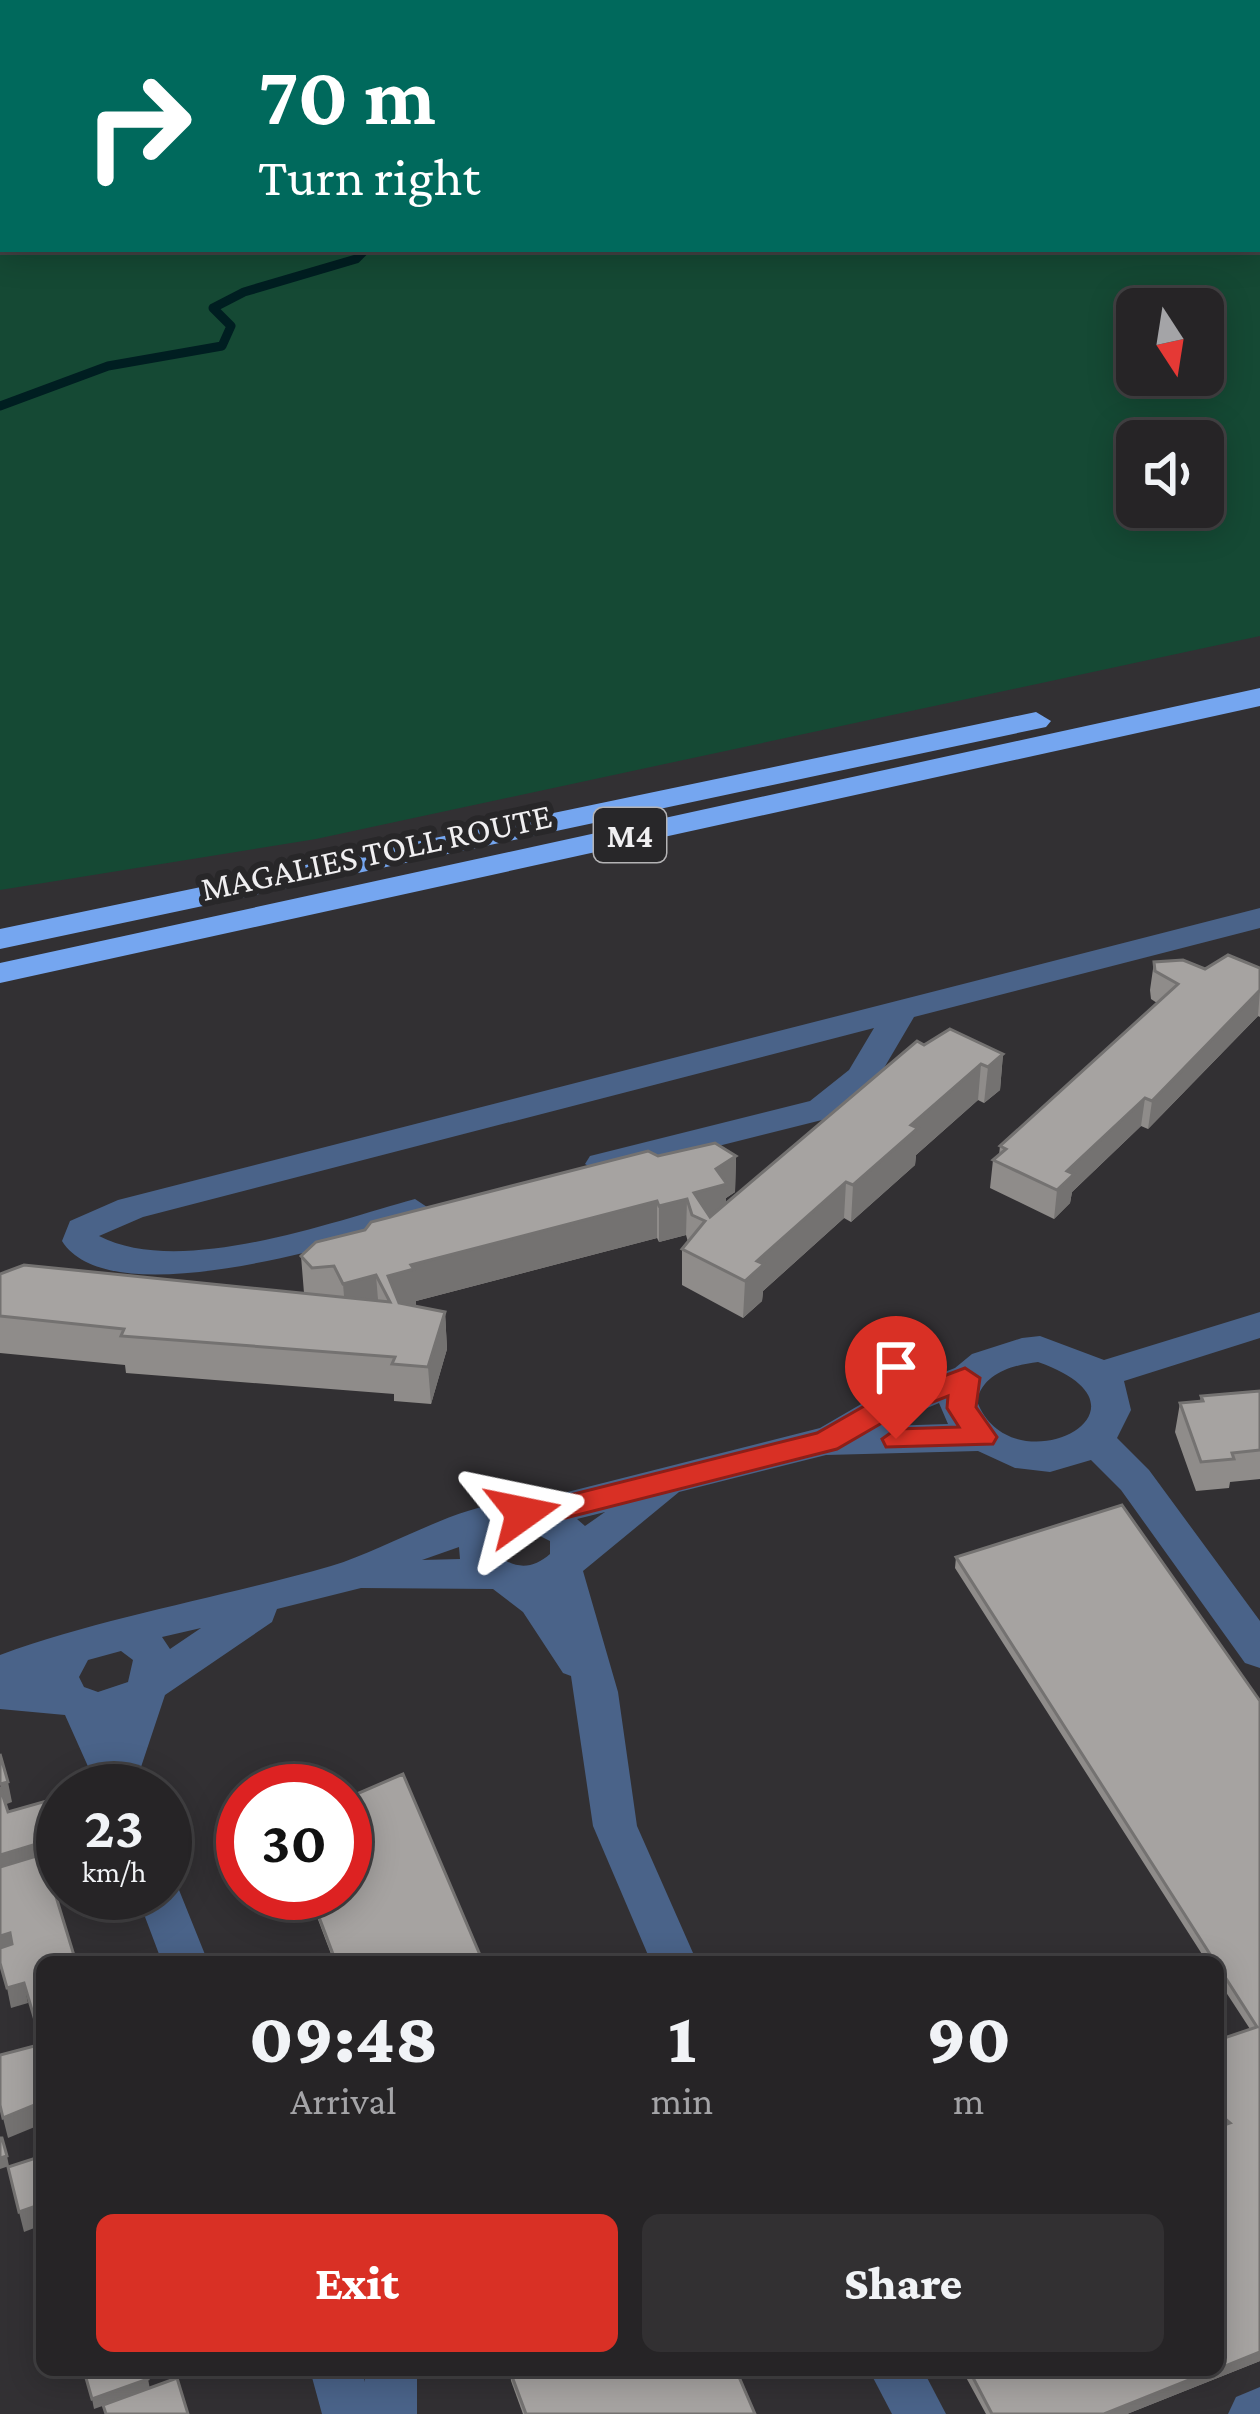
<!DOCTYPE html>
<html lang="en">
<head>
<meta charset="utf-8">
<style>
  :root { --surface:#262426; --page:#323032; --text:#f1f3f6; --muted:#a4a4a7; --line:#424143; --accent:#d93025 }
  body { margin:0; font-family:"Crimson Pro",serif; background:var(--page); color:var(--text); height:100vh; display:flex; flex-direction:column; font-size:45px; white-space:nowrap }
  * { box-sizing:border-box; margin:0 }
  p { font-size:39px; color:var(--muted) }
  .icon { flex:none; width:66px; height:66px; fill:none; stroke:currentColor; stroke-width:2; stroke-linecap:round; stroke-linejoin:round }
  .map { position:relative; flex:1; overflow:hidden }
  .sheet { position:absolute; left:36px; top:1956px; width:1188px; height:420px; display:flex; flex-direction:column; background:var(--surface); border-radius:18px; box-shadow:0 6px 30px #0003,0 0 0 3px var(--line) }
  .sheet>* { flex:none }
  .top-card { position:absolute; left:0px; top:0px; width:1260px; height:252px; box-shadow:0 6px 30px #0003,0 0 0 3px var(--line); background:#00695c; color:#fff; overflow:hidden }
  .needle { width:78px; rotate:168deg }
  .tools { position:absolute; left:1116px; top:288px; display:grid; gap:24px }
  .tools a { display:grid; place-items:center; width:108px; height:108px; border-radius:18px; background:var(--surface); box-shadow:0 6px 30px #0003,0 0 0 3px var(--line); font-size:60px }
  .speed { position:absolute; left:36px; top:1764px; display:flex; gap:24px; font-size:60px; font-weight:700; text-align:center }
  .speed>* { display:grid; place-content:center; width:156px; height:156px; border-radius:50%; background:var(--surface); box-shadow:0 6px 30px #0003,0 0 0 3px var(--line); line-height:1 }
  .speed small { font-size:30px; font-weight:400 }
  .speed .limit { border:18px solid #d22; background:#fff; color:#111 }
  .pin { position:absolute; display:grid; place-items:center; width:102px; height:102px; color:#fff; margin:-123px -51px; border-radius:50% 50% 50% 0; rotate:-45deg; box-shadow:0 0 12px #0007 }
  .pin .icon { rotate:45deg }
  .me { position:absolute; width:132px; margin:-66px; rotate:78deg; stroke-linejoin:round; filter:drop-shadow(0 0 9px #0008) }
  .turn { display:flex; align-items:center; gap:42px; height:252px; padding:0 60px; font-size:54px }
  .turn .icon { width:156px; height:156px; stroke-width:2.5 }
  .turn b { display:block; font-size:84px; line-height:102px }
  .eta { display:flex; justify-content:space-evenly; align-items:center; height:204px; text-align:center }
  .eta b { font-size:72px; font-weight:800; line-height:84px }
  .action { display:flex; gap:24px; margin-top:auto; padding:24px 60px }
  .action a { flex:1; height:138px; border-radius:18px; background:var(--accent); color:#fff; font-size:48px; font-weight:800; line-height:138px; text-align:center }
  .action a+a { background:var(--page); color:var(--text) }
  .map>svg:first-child { display:block }
  .green { fill:#154934; fill-rule:evenodd }
  .lines { fill:none; stroke-linecap:round; stroke-linejoin:round }
  .stream { stroke:#001e21; stroke-width:9 }
  .minor { fill:#4a6389; fill-rule:evenodd }
  .major { fill:#6093e0; fill-rule:evenodd }
  .highway { fill:#75a6f0; fill-rule:evenodd }
  .wall { fill:#8f8c8a }
  .shaded-wall { fill:#747271 }
  .building { fill:#a6a3a1; stroke:#747271; stroke-width:3 }
  .route { fill:#d93025; stroke:#8d1f18; stroke-width:3 }
  .labels { text-anchor:middle; stroke-width:12; stroke-linejoin:round; paint-order:stroke }
  .shield { fill:#282729; stroke:#b4b3b5; stroke-width:3 }
  .shield-label { font-size:33px; font-weight:bold; fill:#f0eff1 }
  .street-label { font-size:36px; fill:#f0eff1; stroke:#282729 }
</style>
</head>
<body>
<div class="map">
<svg width="1260" height="2414" viewBox="0 0 1260 2414">
  <rect width="100%" height="100%" fill="#323033"/>
  <!-- green -->
  <path class="green" d="M703,0H1260V636L316,839L0,890V137L3,249H1257V3H688ZM1137,309H1203V375H1137ZM1137,441H1203V507H1137Z"/>
  <g class="lines">
    <!-- stream -->
    <polyline class="stream" points="0,406 108,366 222,346 231,326 213,308 244,292 356,259 366,249"/>
    <!-- minor -->
    <g class="minor">
      <polygon points="0,0 19,0 21,3 3,6"/>
      <polygon points="190,0 224,0 188,3"/>
      <rect x="0" y="34" width="3" height="12"/>
      <path d="M1260,908V928L914,1017L874,1085L834,1117L603,1175L585,1164L590,1156L810,1101L849,1070L874,1028L143,1217L99,1236C180,1278 331,1222 415,1199L433,1211L428,1219C356,1239 111,1319 62,1241L70,1221L118,1200Z"/>
      <path d="M1260,1312V1338L1124,1381L1131,1410L1117,1438L1149,1470L1260,1621V1668L1245,1663L1121,1490L1091,1460L1050,1472L1015,1468L978,1451L826,1455L679,1492L583,1571L618,1692L637,1826L697,1962H651L593,1826L571,1676L563,1673L523,1612L493,1589L361,1588L277,1609L272,1622L165,1695L137,1779L143,1791H99L65,1715L0,1709V1655C108,1616 220,1598 331,1566C392,1548 467,1497 532,1501L820,1428L863,1403L955,1368L972,1354L1022,1338L1040,1336L1104,1360ZM1038,1362C1174,1410 1010,1491 977,1401C983,1373 1013,1365 1038,1362ZM939,1403L948,1424L886,1426L891,1423ZM605,1512L585,1526L577,1519ZM528,1530L550,1541V1554C534,1568 518,1570 500,1557V1537ZM459,1547L460,1559L422,1560ZM201,1628L170,1649L162,1637ZM121,1651L133,1660L128,1682L98,1692L84,1687L79,1677L88,1660Z"/>
      <polygon points="165,1876 175,1880 208,1962 162,1962 136,1893 165,1893"/>
      <polygon points="310,2370 362,2370 365,2382 365,2370 417,2370 417,2414 322,2414"/>
      <polygon points="869,2370 923,2370 946,2414 892,2414"/>
      <polygon points="1260,2387 1260,2414 1228,2414 1236,2397"/>
    </g>
    <!-- major -->
    <polygon class="major" points="502,0 536,0 500,3"/>
    <!-- highway -->
    <g class="highway">
      <polygon points="1260,688 1260,706 0,983 0,963"/>
      <polygon points="1036,712 1051,721 1046,727 0,949 0,929"/>
    </g>
  </g>
  <!-- wall -->
  <g class="wall">
    <polygon points="1154,962 1205,969 1260,968 1260,1017 1258,1016 1148,1129 1141,1126 1072,1192 1070,1203 1054,1219 990,1188 993,1160 999,1155 1000,1146 1157,1003 1151,999 1150,990"/>
    <polygon points="924,1045 1003,1054 1000,1090 984,1103 978,1100 916,1155 915,1165 851,1222 844,1218 763,1291 762,1301 743,1318 682,1285 682,1249 688,1242 686,1235 659,1242 657,1238 416,1301 416,1306 445,1312 447,1349 431,1404 394,1401 394,1394 126,1373 125,1365 0,1353 0,1274 304,1293 301,1256 658,1156 736,1156 735,1192 726,1198 726,1203"/>
    <polygon points="1260,1391 1260,1479 1230,1482 1229,1488 1196,1491 1175,1432 1180,1403 1200,1402 1201,1396"/>
    <polygon points="956,1557 1260,1701 1260,2361 1127,2414 986,2414 962,2370 1218,2370 1220,2127 1218,2125 1218,2040 1250,2029 1218,1980 1218,1962 1207,1962 955,1568"/>
    <polygon points="308,1893 345,1893 483,1962 334,1962"/>
    <polygon points="510,2371 755,2414 523,2414 511,2381"/>
  </g>
  <!-- shaded-wall -->
  <g class="shaded-wall">
    <polygon points="1260,990 1258,1016 1148,1129 1152,1101"/>
    <polygon points="1003,1054 1000,1090 984,1103 988,1067"/>
    <polygon points="981,1064 978,1100 916,1155 915,1165 851,1222 853,1185 911,1125"/>
    <polygon points="1145,1098 1141,1126 1072,1192 1070,1203 1054,1219 1057,1190 1067,1171"/>
    <polygon points="736,1156 735,1192 726,1198 726,1221 705,1221 694,1193 716,1169"/>
    <polygon points="846,1182 844,1218 763,1291 762,1301 743,1318 745,1281 757,1261"/>
    <polygon points="687,1199 686,1235 659,1242 659,1206"/>
    <polygon points="657,1201 657,1238 416,1301 416,1306 390,1312 388,1276 411,1265"/>
    <polygon points="376,1275 379,1312 346,1320 343,1284"/>
    <polygon points="445,1312 447,1349 431,1404 428,1367"/>
    <polygon points="8,1782 12,1802 4,1805 0,1784"/>
    <polygon points="63,1836 63,1858 0,1877 0,1855"/>
    <polygon points="10,1933 14,1954 0,1958 0,1936"/>
    <polygon points="24,1983 28,2003 11,2008 7,1988"/>
    <polygon points="42,2014 42,2036 38,2037 34,2017"/>
    <polygon points="42,2102 42,2124 8,2138 3,2118"/>
    <polygon points="7,2156 9,2166 0,2169 0,2158"/>
    <polygon points="42,2204 42,2225 24,2232 19,2212"/>
    <polygon points="1260,2352 1260,2361 1127,2414 1104,2414"/>
    <polygon points="75,2370 99,2370 77,2378"/>
    <polygon points="148,2379 150,2389 94,2409 92,2399"/>
  </g>
  <!-- building -->
  <g class="building">
    <polygon points="1228,955 1260,968 1260,990 1152,1101 1145,1098 1067,1171 1074,1174 1057,1190 993,1160 1006,1149 1000,1146 1178,984 1155,971 1154,962 1183,960 1205,969"/>
    <polygon points="950,1029 1003,1054 988,1067 981,1064 911,1125 918,1128 853,1185 846,1182 757,1261 764,1264 745,1281 682,1249 705,1221 692,1215 687,1199 659,1206 657,1201 411,1265 414,1269 388,1276 399,1303 445,1312 428,1367 392,1364 395,1357 121,1336 124,1329 0,1316 0,1274 24,1265 390,1302 376,1275 343,1284 334,1266 312,1268 301,1256 316,1242 365,1230 371,1222 648,1151 658,1156 715,1143 736,1156 716,1169 727,1184 694,1193 710,1217 917,1041 924,1045"/>
    <polygon points="1260,1391 1260,1450 1232,1453 1234,1459 1201,1462 1180,1403 1203,1401 1201,1396"/>
    <polygon points="1122,1505 1260,1701 1260,2352 1218,2369 1218,2127 1230,2123 1218,2113 1218,2040 1257,2027 1218,1966 1218,1962 1215,1962 956,1557"/>
    <polygon points="0,1754 8,1782 0,1784"/>
    <polygon points="403,1774 483,1962 336,1962 310,1893 345,1893 345,1799"/>
    <polygon points="0,1787 8,1812 57,1798 63,1817 63,1836 0,1855"/>
    <polygon points="43,1854 76,1962 42,1962 42,2014 34,2017 24,1983 7,1988 0,1963 0,1948 12,1944 10,1933 0,1936 0,1867"/>
    <polygon points="42,2044 42,2102 3,2118 0,2105 0,2055"/>
    <polygon points="0,2138 2,2138 7,2156 0,2158"/>
    <polygon points="42,2156 42,2204 19,2212 8,2167"/>
    <polygon points="86,2370 146,2370 148,2379 92,2399 84,2371"/>
    <polygon points="513,2370 736,2370 755,2414 526,2414 510,2371"/>
    <polygon points="969,2370 1214,2370 1104,2414 992,2414"/>
    <polygon points="177,2378 188,2414 106,2414 103,2405"/>
  </g>
  <!-- route -->
  <polygon class="route" points="965,1368 980,1378 976,1407 997,1437 993,1444 886,1447 882,1439 896,1429 959,1427 947,1408 948,1396 887,1420 837,1449 538,1525 512,1521 507,1513 512,1505 538,1503 817,1433 866,1405"/>
  <g class="labels">
    <!-- shield labels -->
    <rect class="shield" x="594" y="808" width="72" height="54" rx="9"/>
    <g class="shield-label">
      <text x="630" y="847">M4</text>
    </g>
    <!-- street labels -->
    <g class="street-label">
      <text transform="translate(376 851) rotate(-12)" y="13">MAGALIES TOLL ROUTE</text>
    </g>
  </g>
</svg>
<div class="tools">
<a><svg class="needle" viewBox="-14 -14 28 28"><path d="M0-13l5 13h-10z" fill="#e53935"/><path d="M0 13l5-13h-10z" fill="#a4a4a7"/></svg></a>
<a><svg class="icon" aria-label="sound" viewBox="0 0 24 24"><path d="M4 9h4l5-4v14l-5-4H4zM17 9q2 3 0 6"/></svg></a>
</div>
<div class="speed"><div>23<small>km/h</small></div><div class="limit">30</div></div>
<div class="pin" style="left:896px;top:1439px;background:#d93025"><svg class="icon" aria-label="arrive" viewBox="0 0 24 24"><path d="M6 21V4h12l-3 4 3 4H6"/></svg></div>
<svg class="me" style="left:523px;top:1513px" viewBox="-20 -20 40 40"><path d="M0-17L14 15 0 8-14 15z" fill="#d93025" stroke="#fff" stroke-width="4"/></svg>
<div class="top-card">
<div class="turn"><svg class="icon" aria-label="right" viewBox="0 0 24 24"><path d="M7 20v-9h11M14 6l5 5-5 5"/></svg><div><b>70 m</b>Turn right</div></div>
</div>
<section class="sheet">
<div class="eta">
<div><b>09:48</b><p>Arrival</p></div>
<div><b>1</b><p>min</p></div>
<div><b>90</b><p>m</p></div>
</div>
<div class="action"><a>Exit</a><a>Share</a></div>
</section>
</div>
</body>
</html>
